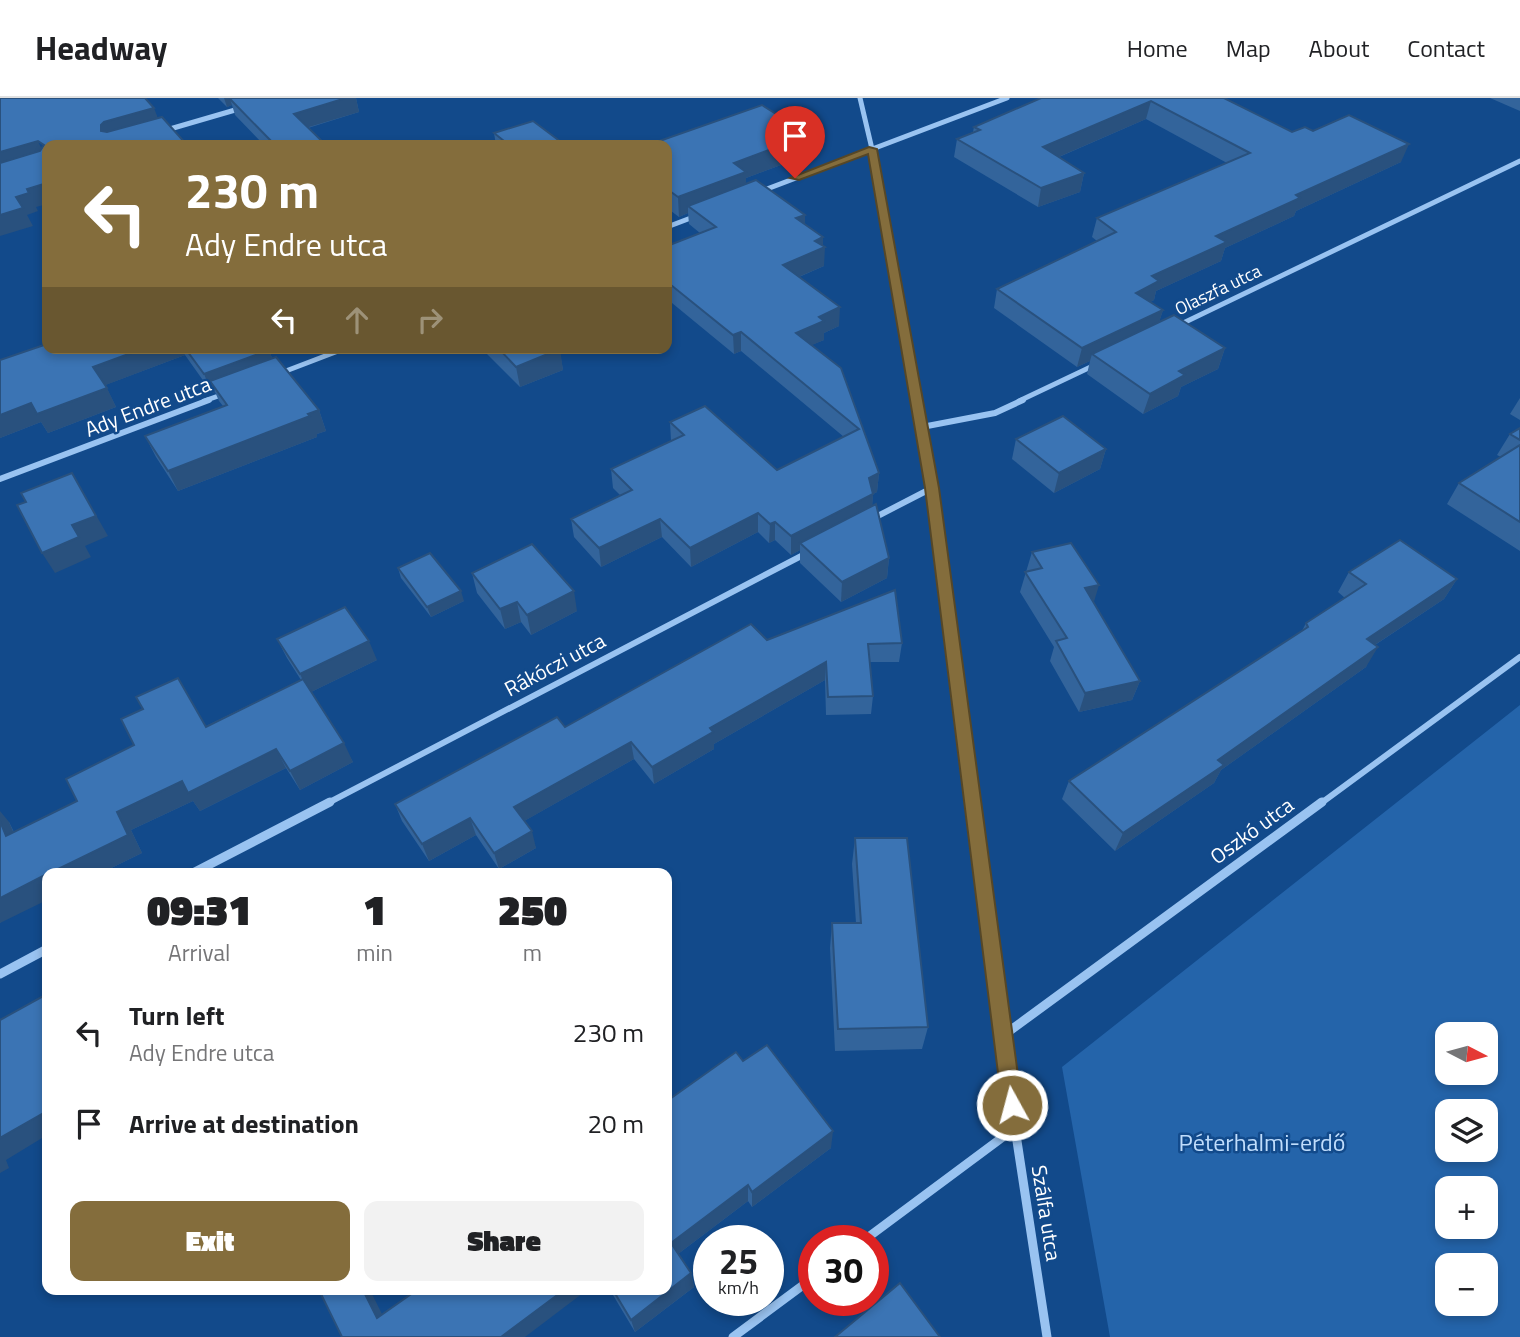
<!DOCTYPE html>
<html lang="en">
<head>
<meta charset="utf-8">
<style>
  :root { --surface:#fff; --page:#f2f2f2; --text:#202124; --muted:#757577; --line:#e0e0e0; --accent:#846d3c }
  body { margin:0; font-family:"Titillium Web",sans-serif; background:var(--page); color:var(--text); height:100vh; display:flex; flex-direction:column; font-size:26px; white-space:nowrap }
  * { box-sizing:border-box; margin:0 }
  p { font-size:23px; color:var(--muted) }
  .icon { flex:none; width:38px; height:38px; fill:none; stroke:currentColor; stroke-width:2; stroke-linecap:round; stroke-linejoin:round }
  .map { position:relative; flex:1; overflow:hidden }
  .details { position:absolute; left:42px; top:770px; width:630px; height:427px; display:flex; flex-direction:column; background:var(--surface); border-radius:14px; box-shadow:0 4px 10px #0003 }
  .details>* { flex:none }
  .banner { position:absolute; left:42px; top:42px; width:630px; height:214px; border-radius:14px; box-shadow:0 4px 10px #0003; background:#846d3c; color:#fff; overflow:hidden }
  .needle { width:46px; rotate:96deg }
  .tools { position:absolute; left:1435px; top:924px; display:grid; gap:14px }
  .tools a { display:grid; place-items:center; width:63px; height:63px; border-radius:14px; background:var(--surface); box-shadow:0 4px 10px #0003; font-size:35px }
  .speed { position:absolute; left:693px; top:1127px; display:flex; gap:14px; font-size:35px; font-weight:700; text-align:center }
  .speed>* { display:grid; place-content:center; width:91px; height:91px; border-radius:50%; background:var(--surface); box-shadow:0 4px 10px #0003; line-height:1 }
  .speed small { font-size:18px; font-weight:400 }
  .speed .limit { border:10px solid #d22; background:#fff; color:#111 }
  .pin { position:absolute; display:grid; place-items:center; width:60px; height:60px; color:#fff; margin:-72px -30px; border-radius:50% 50% 50% 0; rotate:-45deg; box-shadow:0 0 7px #0007 }
  .pin .icon { rotate:45deg }
  .me { position:absolute; width:77px; margin:-38px; rotate:353deg; stroke-linejoin:round; filter:drop-shadow(0 0 5px #0008) }
  .turn { display:flex; align-items:center; gap:24px; height:147px; padding:0 28px; font-size:32px }
  .turn .icon { width:91px; height:91px; stroke-width:2.5 }
  .turn b { display:block; font-size:49px; line-height:60px }
  .lanes { display:flex; align-items:center; height:66px; padding:0 28px; background:#0003; justify-content:center; gap:35px; direction:ltr }
  .lanes .off { opacity:.35 }
  .eta { display:flex; justify-content:space-evenly; align-items:center; height:119px; text-align:center }
  .eta b { font-size:42px; font-weight:800; line-height:49px }
  .action { display:flex; gap:14px; margin-top:auto; padding:14px 28px }
  .action a { flex:1; height:80px; border-radius:14px; background:var(--accent); color:#fff; font-size:28px; font-weight:800; line-height:80px; text-align:center }
  .action a+a { background:var(--page); color:var(--text) }
  ul { padding:0; list-style:none }
  li { display:flex; align-items:center; gap:21px; height:91px; padding:0 28px }
  li div { flex:1 }
  li b { display:block; font-size:26px }
  li em { font-style:normal }
  header { display:flex; align-items:center; gap:42px; box-sizing:border-box; height:98px; padding:0 35px; background:var(--surface); border-bottom:2px solid var(--line) }
  header strong { font-size:33px }
  nav { display:flex; gap:38px; margin-inline-start:auto; font-size:24px }
  .map>svg:first-child { display:block }
  .green { fill:#2464aa; fill-rule:evenodd }
  .lines { fill:none; stroke-linecap:round; stroke-linejoin:round }
  .street-far2 { stroke:#99c3f1; stroke-width:5 }
  .street-far1 { stroke:#99c3f1; stroke-width:6 }
  .street { stroke:#99c3f1; stroke-width:9 }
  .wall { fill:#33649b }
  .shaded-wall { fill:#29517e }
  .building { fill:#3b74b4; stroke:#29517e; stroke-width:2 }
  .route { fill:#846d3c; stroke:#564727; stroke-width:2 }
  .labels { text-anchor:middle; stroke-width:5; stroke-linejoin:round; paint-order:stroke }
  .far-street-label { font-size:18px; fill:#fff; stroke:#124a8b }
  .street-label { font-size:21px; fill:#fff; stroke:#124a8b }
  .near-park-label { font-size:24px; fill:#c0ddfc; stroke:#124a8b }
</style>
</head>
<body>
<header>
<strong>Headway</strong>
<nav><a>Home</a><a>Map</a><a>About</a><a>Contact</a></nav>
</header>
<div class="map">
<svg width="1520" height="1239" viewBox="0 0 1520 1239">
  <rect width="100%" height="100%" fill="#124a8b"/>
  <!-- green -->
  <path class="green" d="M1520,607V1239H1110L1062,969ZM1447,936H1486V975H1447ZM1447,1013H1486V1052H1447ZM1447,1090H1486V1129H1447ZM1486,1167V1206H1447V1167Z"/>
  <g class="lines">
    <!-- street-far2 -->
    <g class="street-far2">
      <polyline points="860,0 872,51 917,303"/>
      <polyline points="163,33 242,10"/>
      <polyline points="759,94 1007,0"/>
      <polyline points="667,129 696,118"/>
      <polyline points="1177,228 1520,63"/>
      <polyline points="278,276 346,250"/>
      <polyline points="204,303 224,296"/>
      <polyline points="1019,303 1097,266"/>
    </g>
    <!-- street-far1 -->
    <g class="street-far1">
      <polyline points="916,302 932,390 973,706"/>
      <polyline points="922,329 995,315 1023,302"/>
      <polyline points="0,381 209,302"/>
      <polyline points="870,422 932,390"/>
      <polyline points="326,706 807,455"/>
      <polyline points="1320,706 1520,559"/>
    </g>
    <!-- street -->
    <g class="street">
      <polyline points="973,704 1015,1030 1047,1239"/>
      <polyline points="193,775 330,704"/>
      <polyline points="0,876 47,851"/>
      <polyline points="1004,937 1322,704"/>
      <polyline points="863,1143 1015,1030"/>
      <polyline points="733,1239 814,1179"/>
    </g>
  </g>
  <!-- wall -->
  <g class="wall">
    <polygon points="218,0 356,0 359,14 308,30 326,47 264,47 235,17 232,7 227,9"/>
    <polygon points="1041,0 1224,0 1292,34 1313,33 1401,64 1296,113 1294,118 1225,150 1221,163 1156,193 1154,202 1150,204 1163,212 1159,224 1225,250 1218,271 1181,289 1178,298 1143,316 1087,276 1090,263 1077,269 994,210 997,191 1097,143 1092,139 1097,120 1227,65 1146,21 1059,59 1084,75 1080,94 1038,109 954,59 957,41 973,34 974,29"/>
    <polygon points="1490,0 1520,0 1520,13"/>
    <polygon points="494,35 565,47 496,47"/>
    <polygon points="667,47 808,57 746,80 746,86 805,126 823,148 824,168 799,179 839,228 824,235 824,242 811,247 841,270 879,375 877,394 873,396 872,408 889,460 887,480 841,504 800,465 800,452 791,457 775,442 769,445 758,434 691,469 662,439 601,469 574,439 571,421 620,397 613,390 611,371 671,343 670,324 777,372 844,339 741,253 734,256 672,205 667,208 667,148 700,135 689,126 688,115 679,119 667,110"/>
    <polygon points="47,250 268,250 272,260 319,312 326,333 317,336 317,339 178,393 156,359 145,338 223,308 219,303 215,294 212,295 185,257 105,287 116,309 48,335 41,324 0,340 0,262"/>
    <polygon points="485,250 559,250 563,272 520,289 486,255"/>
    <polygon points="1520,300 1520,322 1510,316"/>
    <polygon points="1520,330 1520,453 1447,406 1459,385 1501,359 1497,357 1510,336"/>
    <polygon points="1016,341 1106,351 1100,371 1054,395 1012,361"/>
    <polygon points="1032,454 1094,505 1140,583 1132,602 1079,614 1050,563 1054,549 1020,494"/>
    <polygon points="398,470 464,503 431,519 401,480"/>
    <polygon points="1349,474 1457,481 1444,501 1375,547 1366,569 1221,672 1214,685 1115,753 1062,701 1069,683 1302,533 1306,525 1345,500 1338,494"/>
    <polygon points="472,475 577,513 531,537 521,524 505,531 477,495"/>
    <polygon points="277,541 377,562 311,594 353,664 300,692 286,670 200,713 193,703 131,732 142,755 101,775 47,775 0,825 9,724 14,734 77,703 134,647 206,628 301,582 287,560"/>
    <polygon points="767,542 902,545 899,564 870,564 873,598 871,616 826,617 825,582 714,646 714,651 654,686 634,661 524,723 536,750 499,771 476,737 429,763 402,723 395,706 565,629"/>
    <polygon points="855,740 928,929 922,951 835,953 830,850 832,825 856,825 852,766"/>
    <polygon points="743,963 831,1050 752,1109 748,1103 678,1156 691,1175 694,1189 635,1234 610,1192 667,1192 667,1003"/>
  </g>
  <!-- shaded-wall -->
  <g class="shaded-wall">
    <polygon points="224,0 258,0 230,1 232,7 227,9"/>
    <polygon points="346,0 356,0 359,14 299,32 294,16"/>
    <polygon points="1151,3 1146,21 1040,67 1043,49"/>
    <polygon points="154,10 161,28 112,42 101,33 101,27 104,24"/>
    <polygon points="809,37 808,57 746,80 746,93 688,108 688,115 679,119 678,99 734,65"/>
    <polygon points="38,43 46,61 0,75 0,54"/>
    <polygon points="1409,46 1401,64 1296,113 1294,118 1225,150 1221,163 1156,193 1154,202 1131,214 1136,195 1152,178 1216,138 1296,97"/>
    <polygon points="1084,75 1080,94 1038,109 1041,90"/>
    <polygon points="47,85 47,106 36,109 38,113 27,117 33,128 0,138 0,117 16,99 27,91"/>
    <polygon points="805,117 805,135 796,120"/>
    <polygon points="823,139 823,150 825,149 824,168 782,186 783,167 815,143"/>
    <polygon points="671,187 672,205 667,208 667,188"/>
    <polygon points="840,209 839,228 824,235 824,242 796,254 796,235 819,219"/>
    <polygon points="1163,212 1157,231 1092,256 1090,263 1077,269 1082,250"/>
    <polygon points="741,234 741,253 734,256 733,237"/>
    <polygon points="145,250 182,250 185,257 103,288 93,269"/>
    <polygon points="1225,250 1218,271 1181,289 1178,298 1143,316 1150,296 1179,273"/>
    <polygon points="560,251 563,272 520,289 516,269"/>
    <polygon points="269,252 276,271 210,283 215,294 212,295 204,276"/>
    <polygon points="107,290 116,309 48,335 41,324 0,340 0,317 31,305"/>
    <polygon points="319,312 326,333 317,336 317,339 178,393 168,373"/>
    <polygon points="1106,351 1100,371 1054,395 1059,375"/>
    <polygon points="72,375 108,438 85,448 91,459 55,475 42,455 72,427"/>
    <polygon points="879,375 877,394 868,399 869,380"/>
    <polygon points="873,396 872,415 800,445 800,452 791,457 791,438"/>
    <polygon points="758,415 758,434 691,469 690,450"/>
    <polygon points="660,421 662,439 601,469 599,450"/>
    <polygon points="775,424 775,442 769,445 770,426"/>
    <polygon points="889,460 887,480 841,504 842,484"/>
    <polygon points="1457,481 1444,501 1355,560 1367,541"/>
    <polygon points="1099,487 1093,507 1085,490"/>
    <polygon points="461,493 464,503 431,519 427,509"/>
    <polygon points="574,493 577,513 531,537 527,517"/>
    <polygon points="517,504 521,524 505,531 500,511"/>
    <polygon points="369,543 377,562 309,595 300,576"/>
    <polygon points="1378,549 1366,569 1221,672 1214,685 1115,753 1123,735 1218,662"/>
    <polygon points="826,564 825,582 714,646 714,651 654,686 652,669 710,630"/>
    <polygon points="1140,583 1132,602 1079,614 1085,595"/>
    <polygon points="631,644 634,661 519,726 514,709"/>
    <polygon points="344,645 353,664 300,692 290,673"/>
    <polygon points="276,651 286,670 200,713 193,703 131,732 142,755 101,775 50,775 117,714 182,683"/>
    <polygon points="0,713 9,724 23,756 6,738 0,723"/>
    <polygon points="470,720 476,737 429,763 422,746"/>
    <polygon points="532,733 536,750 499,771 494,755"/>
    <polygon points="47,776 47,802 0,825 0,800"/>
    <polygon points="47,1013 47,1037 6,1062 9,1070 0,1075 0,1040"/>
    <polygon points="833,1033 831,1050 752,1109 752,1094"/>
    <polygon points="748,1087 748,1103 674,1159 671,1145"/>
    <polygon points="691,1175 694,1189 635,1234 631,1222"/>
    <polygon points="363,1192 370,1192 390,1232 377,1220"/>
    <polygon points="564,1192 587,1192 525,1239 501,1239"/>
  </g>
  <!-- building -->
  <g class="building">
    <polygon points="0,0 145,0 154,10 104,24 101,27 101,33 107,34 162,19 187,47 47,47 47,85 27,91 29,95 16,99 23,110 0,117 0,65 40,53 44,47 38,43 0,54"/>
    <polygon points="232,0 346,0 294,16 326,47 275,47 230,1"/>
    <polygon points="1041,0 1224,0 1292,34 1305,29 1313,33 1349,17 1409,46 1296,97 1300,100 1216,138 1227,144 1152,178 1159,183 1136,195 1163,212 1082,250 997,191 1116,134 1097,120 1250,55 1151,3 1043,49 1084,75 1041,90 957,41 980,32 974,29"/>
    <polygon points="762,7 809,37 734,65 746,74 678,99 667,91 667,47 648,47"/>
    <polygon points="533,23 565,47 509,47 494,35"/>
    <polygon points="756,82 805,117 796,120 823,139 815,143 825,149 783,167 840,209 819,219 824,223 796,235 841,270 879,375 869,380 873,396 791,438 775,424 770,426 758,415 690,450 660,421 599,450 571,421 632,392 611,371 684,337 670,324 705,308 777,372 859,331 741,234 733,237 671,187 667,188 667,148 716,129 688,108"/>
    <polygon points="1174,217 1225,250 1179,273 1185,277 1150,296 1092,256"/>
    <polygon points="47,246 47,250 145,250 93,269 107,290 37,316 31,305 0,317 0,262"/>
    <polygon points="185,250 268,250 269,252 204,276"/>
    <polygon points="498,250 559,250 560,251 516,269"/>
    <polygon points="276,259 319,312 308,316 310,318 168,373 145,338 227,307 210,283"/>
    <polygon points="1063,318 1106,351 1059,375 1016,341"/>
    <polygon points="1520,330 1520,342 1510,336"/>
    <polygon points="1520,347 1520,424 1459,385"/>
    <polygon points="72,375 96,418 72,427 79,439 42,455 17,407 26,404 21,395"/>
    <polygon points="876,406 889,460 842,484 800,445"/>
    <polygon points="1400,442 1457,481 1367,541 1378,549 1218,662 1224,667 1123,735 1069,683 1308,529 1306,525 1366,486 1349,474"/>
    <polygon points="1071,445 1099,487 1085,490 1140,583 1085,595 1056,543 1067,540 1025,474 1042,470 1032,454"/>
    <polygon points="532,446 574,493 527,517 517,504 500,511 472,475"/>
    <polygon points="430,455 461,493 427,509 398,470"/>
    <polygon points="895,492 902,545 868,546 873,598 828,599 826,564 710,630 713,634 652,669 631,644 514,709 532,733 494,755 470,720 422,746 395,706 557,619 565,629 751,526 767,542"/>
    <polygon points="345,509 369,543 300,576 277,541"/>
    <polygon points="178,580 206,629 303,581 344,645 290,673 276,651 188,695 182,683 117,714 128,737 50,775 47,775 47,776 0,800 0,723 6,738 77,703 66,681 134,647 121,621 143,611 136,599"/>
    <polygon points="855,740 907,740 928,929 838,931 832,825 861,825"/>
    <polygon points="47,896 47,1013 0,1040 0,922"/>
    <polygon points="767,947 833,1033 752,1094 748,1087 671,1145 691,1175 631,1222 613,1192 667,1192 667,1003 736,954 743,963"/>
    <polygon points="900,1185 940,1239 835,1239"/>
    <polygon points="319,1192 363,1192 377,1220 417,1192 564,1192 501,1239 342,1239"/>
  </g>
  <!-- route -->
  <polygon class="route" points="869,49 877,51 939,390 1022,1007 1019,1014 1012,1017 1005,1014 1002,1007 925,390 868,56 799,82 790,80"/>
  <g class="labels">
    <!-- far-street labels -->
    <g class="far-street-label">
      <text transform="translate(1218 192) rotate(-26)" y="6">Olaszfa utca</text>
    </g>
    <!-- street labels -->
    <g class="street-label">
      <text transform="translate(148 309) rotate(-21)" y="7">Ady Endre utca</text>
      <text transform="translate(555 567) rotate(-28)" y="7">Rákóczi utca</text>
      <text transform="translate(1252 733) rotate(-36)" y="7">Oszkó utca</text>
      <text transform="translate(1046 1115) rotate(81)" y="7">Szálfa utca</text>
    </g>
    <!-- near-park labels -->
    <g class="near-park-label">
      <text x="1262" y="1053">Péterhalmi-erdő</text>
    </g>
  </g>
</svg>
<div class="tools">
<a><svg class="needle" viewBox="-14 -14 28 28"><path d="M0-13l5 13h-10z" fill="#e53935"/><path d="M0 13l5-13h-10z" fill="#757577"/></svg></a>
<a><svg class="icon" aria-label="layers" viewBox="0 0 24 24"><path d="M12 4l9 5-9 5-9-5zM3 14l9 5 9-5"/></svg></a>
<a>+</a>
<a>−</a>
</div>
<div class="speed"><div>25<small>km/h</small></div><div class="limit">30</div></div>
<div class="pin" style="left:795px;top:80px;background:#d93025"><svg class="icon" aria-label="arrive" viewBox="0 0 24 24"><path d="M6 21V4h12l-3 4 3 4H6"/></svg></div>
<svg class="me" style="left:1012px;top:1007px" viewBox="-20 -20 40 40"><circle r="17" fill="#846d3c" stroke="#fff" stroke-width="3"/><path d="M0-11L8 9 0 5-8 9z" fill="#fff"/></svg>
<div class="banner">
<div class="turn"><svg class="icon" aria-label="left" viewBox="0 0 24 24"><path d="M17 20v-9H6M10 6l-5 5 5 5"/></svg><div><b>230 m</b>Ady Endre utca</div></div>
<div class="lanes"><svg class="icon" aria-label="left" viewBox="0 0 24 24"><path d="M17 20v-9H6M10 6l-5 5 5 5"/></svg><svg class="icon off" aria-label="ahead" viewBox="0 0 24 24"><path d="M12 20V5M6 11l6-6 6 6"/></svg><svg class="icon off" aria-label="right" viewBox="0 0 24 24"><path d="M7 20v-9h11M14 6l5 5-5 5"/></svg></div>
</div>
<section class="details">
<div class="eta">
<div><b>09:31</b><p>Arrival</p></div>
<div><b>1</b><p>min</p></div>
<div><b>250</b><p>m</p></div>
</div>
<ul>
<li><svg class="icon" aria-label="left" viewBox="0 0 24 24"><path d="M17 20v-9H6M10 6l-5 5 5 5"/></svg><div><b>Turn left</b><p>Ady Endre utca</p></div><em>230 m</em></li>
<li><svg class="icon" aria-label="arrive" viewBox="0 0 24 24"><path d="M6 21V4h12l-3 4 3 4H6"/></svg><div><b>Arrive at destination</b></div><em>20 m</em></li>
</ul>
<div class="action"><a>Exit</a><a>Share</a></div>
</section>
</div>
</body>
</html>
